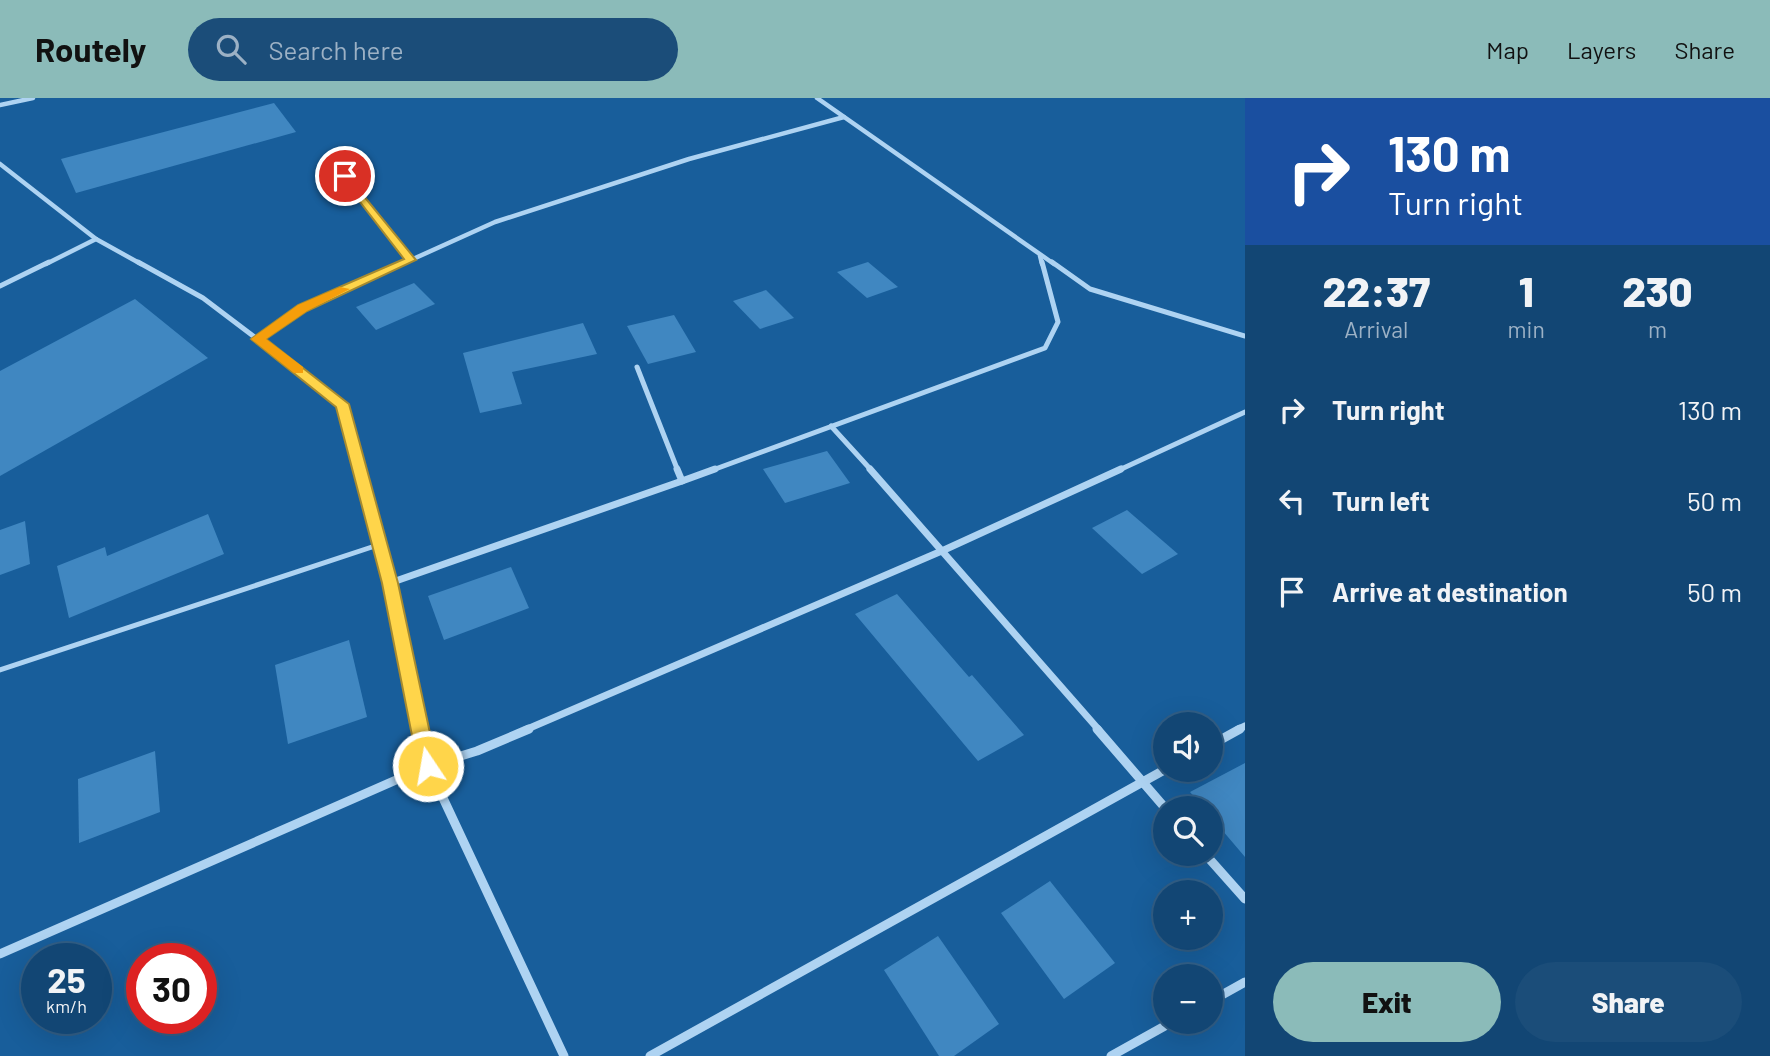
<!DOCTYPE html>
<html lang="en">
<head>
<meta charset="utf-8">
<style>
  :root { --surface:#124674; --page:#1b4d79; --text:#f1f3f6; --muted:#9cb1c5; --line:#315e86; --accent:#8bbbb9 }
  body { margin:0; font-family:Barlow,sans-serif; background:var(--page); color:var(--text); height:100vh; display:flex; flex-direction:column; font-size:26px; white-space:nowrap }
  * { box-sizing:border-box; margin:0 }
  p { font-size:23px; color:var(--muted) }
  .icon { flex:none; width:38px; height:38px; fill:none; stroke:currentColor; stroke-width:2; stroke-linecap:round; stroke-linejoin:round }
  .map { position:relative; flex:1; overflow:hidden }
  .panel { display:flex; flex-direction:column; background:var(--surface); width:525px }
  .panel>* { flex:none }
  .top-card { background:#1a4fa0; color:#fff; overflow:hidden }
  .buttons { position:absolute; left:1153px; top:614px; display:grid; gap:14px }
  .buttons a { display:grid; place-items:center; width:70px; height:70px; border-radius:50%; background:var(--surface); box-shadow:0 7px 28px #0002,0 0 0 2px var(--line); font-size:35px }
  .speed { position:absolute; left:21px; top:845px; display:flex; gap:14px; font-size:35px; font-weight:700; text-align:center }
  .speed>* { display:grid; place-content:center; width:91px; height:91px; border-radius:50%; background:var(--surface); box-shadow:0 7px 28px #0002,0 0 0 2px var(--line); line-height:1 }
  .speed small { font-size:18px; font-weight:400 }
  .speed .limit { border:10px solid #d22; background:#fff; color:#111 }
  .pin { position:absolute; display:grid; place-items:center; width:60px; height:60px; color:#fff; margin:-30px; border:4px solid #fff; border-radius:50%; box-shadow:0 2px 7px #0007 }
  .me { position:absolute; width:77px; margin:-38px; rotate:348deg; stroke-linejoin:round; filter:drop-shadow(0 0 5px #0008) }
  .turn { display:flex; align-items:center; gap:24px; height:147px; padding:0 28px; font-size:32px }
  .turn .icon { width:91px; height:91px; stroke-width:2.5 }
  .turn b { display:block; font-size:49px; line-height:60px }
  .eta { display:flex; justify-content:space-evenly; align-items:center; height:119px; text-align:center }
  .eta b { font-size:42px; font-weight:800; line-height:49px }
  .button { display:flex; gap:14px; margin-top:auto; padding:14px 28px }
  .button a { flex:1; height:80px; border-radius:42px; background:var(--accent); color:#111; font-size:28px; font-weight:800; line-height:80px; text-align:center }
  .button a+a { background:var(--page); color:var(--text) }
  ul { padding:0; list-style:none }
  li { display:flex; align-items:center; gap:21px; height:91px; padding:0 28px }
  li div { flex:1 }
  li b { display:block; font-size:26px }
  li em { font-style:normal }
  header { display:flex; align-items:center; gap:42px; box-sizing:border-box; height:98px; padding:0 35px; background:var(--accent); color:#111 }
  header strong { font-size:33px }
  nav { display:flex; gap:38px; margin-inline-start:auto; font-size:24px }
  .search { width:490px; height:63px; background:var(--page); display:flex; align-items:center; gap:18px; box-sizing:border-box; padding:0 24px; border-radius:38px; color:var(--muted); font-size:26px }
  main { display:flex; flex:1; min-height:0 }
  .map>svg:first-child { display:block }
  .building { fill:#4087c1 }
  .lines { fill:none; stroke-linecap:round; stroke-linejoin:round }
  .lane { stroke:#aed3f2; stroke-width:5 }
  .street-far3 { stroke:#aed3f2; stroke-width:4.5 }
  .street-far2 { stroke:#aed3f2; stroke-width:5 }
  .street-far1 { stroke:#aed3f2; stroke-width:7 }
  .street { stroke:#aed3f2; stroke-width:9 }
  .route { fill:#ffd54a; stroke:#a68a30; stroke-width:2 }
  .slow { fill:#f59e0b }
</style>
</head>
<body>
<header>
<strong>Routely</strong>
<div class="search"><svg class="icon" aria-label="search" viewBox="0 0 24 24"><circle cx="10" cy="10" r="6"/><path d="M15 15l6 6"/></svg>Search here</div>
<nav><a>Map</a><a>Layers</a><a>Share</a></nav>
</header>
<main>
<div class="map">
<svg width="1245" height="958" viewBox="0 0 1245 958">
  <rect width="100%" height="100%" fill="#185e9b"/>
  <!-- building -->
  <g class="building">
    <polygon points="274,5 296,34 76,95 61,61"/>
    <polygon points="868,164 898,189 867,200 837,174"/>
    <polygon points="414,185 435,206 376,232 356,209"/>
    <polygon points="766,192 794,220 760,231 733,203"/>
    <polygon points="135,201 208,260 0,378 0,273"/>
    <polygon points="674,217 696,254 648,266 627,228"/>
    <polygon points="583,225 597,256 512,274 522,306 480,315 463,255"/>
    <polygon points="827,353 850,385 785,405 763,371"/>
    <polygon points="1127,412 1178,456 1142,476 1092,430"/>
    <polygon points="208,416 224,456 69,520 57,468 105,449 107,458"/>
    <polygon points="25,423 30,466 0,477 0,432"/>
    <polygon points="511,469 529,510 444,542 428,498"/>
    <polygon points="897,496 969,579 972,577 1024,637 978,663 855,516"/>
    <polygon points="349,542 367,619 288,646 275,567"/>
    <polygon points="155,653 160,714 79,745 78,681"/>
    <polygon points="1245,665 1245,759 1211,719 1211,710 1204,710 1190,694"/>
    <polygon points="1050,783 1115,865 1064,901 1001,815"/>
    <polygon points="938,838 999,926 954,958 939,958 884,872"/>
  </g>
  <g class="lines">
    <!-- lane -->
    <polyline class="lane" points="0,572 378,447"/>
    <!-- street-far3 -->
    <g class="street-far3">
      <polyline points="817,0 1054,166"/>
      <polyline points="0,7 33,0"/>
      <polyline points="329,57 411,162"/>
      <polyline points="0,66 96,141 141,166"/>
      <polyline points="1040,158 1042,166"/>
      <polyline points="46,166 96,141"/>
      <polyline points="402,166 495,124 689,61 844,19"/>
    </g>
    <!-- street-far2 -->
    <g class="street-far2">
      <polyline points="138,164 203,200 343,306 360,373"/>
      <polyline points="1052,164 1090,191 1245,238"/>
      <polyline points="0,188 49,164"/>
      <polyline points="258,241 303,210 406,164"/>
      <polyline points="637,269 678,373"/>
      <polyline points="831,328 872,373"/>
      <polyline points="710,373 1045,250 1058,224 1042,164"/>
      <polyline points="1117,373 1245,314"/>
    </g>
    <!-- street-far1 -->
    <g class="street-far1">
      <polyline points="360,371 390,485 421,632"/>
      <polyline points="870,371 1099,632"/>
      <polyline points="682,383 715,371"/>
      <polyline points="390,485 682,383 677,371"/>
      <polyline points="525,632 944,452 1121,371"/>
      <polyline points="1237,632 1245,628"/>
    </g>
    <!-- street -->
    <g class="street">
      <polyline points="420,631 428,668 564,958"/>
      <polyline points="1097,631 1166,711"/>
      <polyline points="1211,647 1240,631"/>
      <polyline points="1205,756 1245,801"/>
      <polyline points="0,856 428,668 477,653 529,631"/>
      <polyline points="1211,903 1245,884"/>
      <polyline points="650,958 1166,671"/>
      <polyline points="1111,958 1172,924"/>
    </g>
  </g>
  <!-- route -->
  <polygon class="route" points="345,75 416,162 307,213 266,241 349,306 398,485 437,668 434,674 428,677 421,674 418,668 382,485 336,309 251,241 298,207 404,161 340,78"/>
  <!-- slow -->
  <polygon class="slow" points="340,189 350,191 307,213 266,241 303,269 303,275 294,275 251,241 298,207"/>
</svg>
<div class="buttons">
<a><svg class="icon" aria-label="sound" viewBox="0 0 24 24"><path d="M4 9h4l5-4v14l-5-4H4zM17 9q2 3 0 6"/></svg></a>
<a><svg class="icon" aria-label="search" viewBox="0 0 24 24"><circle cx="10" cy="10" r="6"/><path d="M15 15l6 6"/></svg></a>
<a>+</a>
<a>−</a>
</div>
<div class="speed"><div>25<small>km/h</small></div><div class="limit">30</div></div>
<div class="pin" style="left:345px;top:78px;background:#d93025"><svg class="icon" aria-label="arrive" viewBox="0 0 24 24"><path d="M6 21V4h12l-3 4 3 4H6"/></svg></div>
<svg class="me" style="left:428px;top:668px" viewBox="-20 -20 40 40"><circle r="17" fill="#ffd54a" stroke="#fff" stroke-width="3"/><path d="M0-11L8 9 0 5-8 9z" fill="#fff"/></svg>
</div>
<section class="panel">
<div class="top-card">
<div class="turn"><svg class="icon" aria-label="right" viewBox="0 0 24 24"><path d="M7 20v-9h11M14 6l5 5-5 5"/></svg><div><b>130 m</b>Turn right</div></div>
</div>
<div class="eta">
<div><b>22:37</b><p>Arrival</p></div>
<div><b>1</b><p>min</p></div>
<div><b>230</b><p>m</p></div>
</div>
<ul>
<li><svg class="icon" aria-label="right" viewBox="0 0 24 24"><path d="M7 20v-9h11M14 6l5 5-5 5"/></svg><div><b>Turn right</b></div><em>130 m</em></li>
<li><svg class="icon" aria-label="left" viewBox="0 0 24 24"><path d="M17 20v-9H6M10 6l-5 5 5 5"/></svg><div><b>Turn left</b></div><em>50 m</em></li>
<li><svg class="icon" aria-label="arrive" viewBox="0 0 24 24"><path d="M6 21V4h12l-3 4 3 4H6"/></svg><div><b>Arrive at destination</b></div><em>50 m</em></li>
</ul>
<div class="button"><a>Exit</a><a>Share</a></div>
</section>
</main>
</body>
</html>
